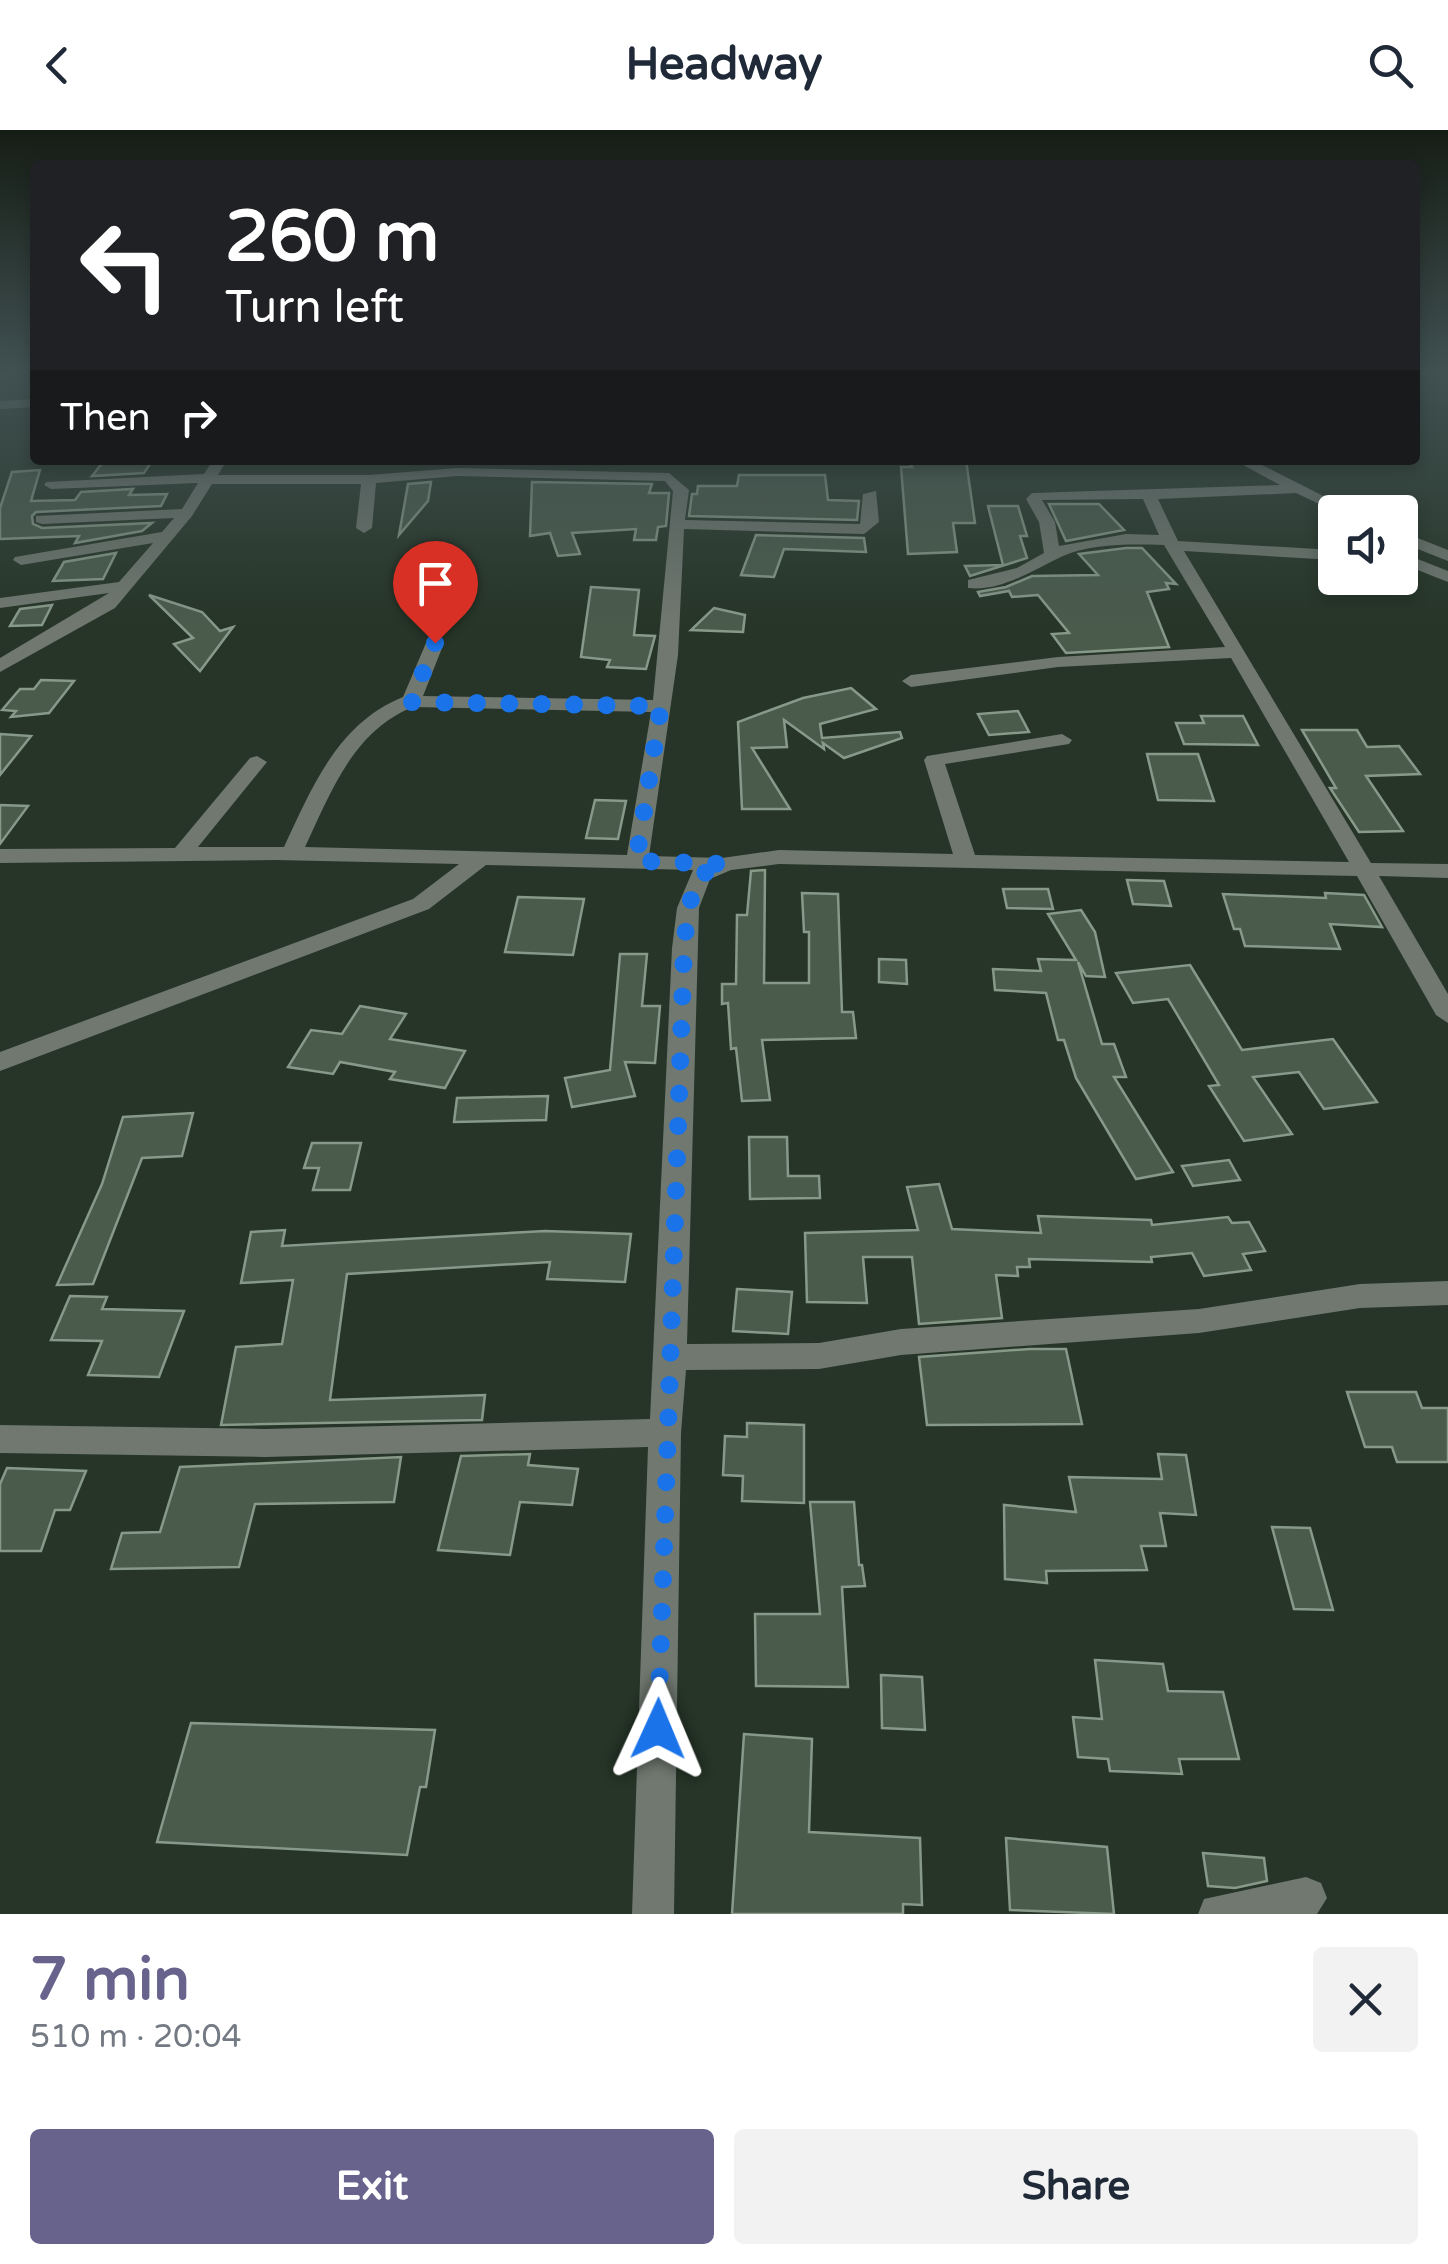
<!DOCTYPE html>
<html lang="en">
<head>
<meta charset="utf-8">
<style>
  :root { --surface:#fff; --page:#f2f2f3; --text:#1f2937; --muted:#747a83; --accent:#67638c }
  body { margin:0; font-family:"Varela Round",sans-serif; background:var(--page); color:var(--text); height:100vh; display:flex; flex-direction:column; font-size:38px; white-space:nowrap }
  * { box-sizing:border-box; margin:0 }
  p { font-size:32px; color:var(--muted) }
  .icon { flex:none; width:55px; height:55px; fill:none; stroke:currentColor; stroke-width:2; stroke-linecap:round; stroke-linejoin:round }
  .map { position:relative; height:1784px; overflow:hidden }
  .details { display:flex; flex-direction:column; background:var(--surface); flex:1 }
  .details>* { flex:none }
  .guide { position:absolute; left:30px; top:30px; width:1390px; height:305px; border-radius:10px; box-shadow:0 5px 15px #0003; background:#202124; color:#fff; overflow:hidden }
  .controls { position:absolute; left:1318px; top:365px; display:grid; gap:20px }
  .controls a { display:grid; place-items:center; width:100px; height:100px; border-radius:10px; background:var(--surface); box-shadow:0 5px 15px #0003; font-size:50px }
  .pin { position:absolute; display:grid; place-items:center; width:85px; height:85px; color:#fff; margin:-102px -42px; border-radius:50% 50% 50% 0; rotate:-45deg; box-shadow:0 0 10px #0007 }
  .pin .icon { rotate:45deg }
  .me { position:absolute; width:110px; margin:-55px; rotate:1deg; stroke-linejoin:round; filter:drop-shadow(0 0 8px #0008) }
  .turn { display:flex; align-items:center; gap:35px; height:210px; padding:0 30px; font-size:45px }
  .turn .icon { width:130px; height:130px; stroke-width:2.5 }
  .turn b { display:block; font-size:70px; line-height:85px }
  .then { display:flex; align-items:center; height:95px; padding:0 30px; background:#0003; gap:20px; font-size:38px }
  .round { display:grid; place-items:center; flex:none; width:105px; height:105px; border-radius:10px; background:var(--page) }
  .summary { display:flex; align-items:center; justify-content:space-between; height:170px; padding:0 30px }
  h1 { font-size:60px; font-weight:700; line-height:75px; color:var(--accent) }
  .action { display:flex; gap:20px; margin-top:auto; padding:20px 30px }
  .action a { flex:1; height:115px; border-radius:10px; background:var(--accent); color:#fff; font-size:40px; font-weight:700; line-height:115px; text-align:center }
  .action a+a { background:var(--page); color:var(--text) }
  header { display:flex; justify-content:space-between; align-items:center; height:130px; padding:0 30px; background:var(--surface); font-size:45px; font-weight:700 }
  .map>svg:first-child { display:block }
  .building { fill:#4a5b4c; stroke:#879989; stroke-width:2.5 }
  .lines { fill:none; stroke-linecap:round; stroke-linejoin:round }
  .minor { fill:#707870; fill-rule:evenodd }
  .route { stroke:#1a73e8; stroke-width:18; stroke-dasharray:0 32.4 }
</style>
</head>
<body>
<header><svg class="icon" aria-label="back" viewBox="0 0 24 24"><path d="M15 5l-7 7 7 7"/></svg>Headway<svg class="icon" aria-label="search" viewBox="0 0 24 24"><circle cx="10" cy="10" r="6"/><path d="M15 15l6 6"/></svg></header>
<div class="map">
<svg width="1448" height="1784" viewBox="0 0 1448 1784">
  <rect width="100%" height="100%" fill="#263527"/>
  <!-- building -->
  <g class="building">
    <polygon points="909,330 966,330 975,393 953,393 957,422 908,424 901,337 912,337"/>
    <polygon points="152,331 144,343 92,346 103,332"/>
    <polygon points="40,340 31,371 75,370 81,362 133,359 129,365 167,364 161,376 36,382 32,386 33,394 42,398 152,393 142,401 75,413 79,406 0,409 0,378 12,342"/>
    <polygon points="739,345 825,345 828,370 859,371 857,390 689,386 692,364 697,364 698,356 737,356"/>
    <polygon points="431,352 428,371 399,405 408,354"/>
    <polygon points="532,352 652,354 649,363 669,363 666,396 658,397 656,410 634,410 636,399 572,403 580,424 558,426 550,403 530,406"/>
    <polygon points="1049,374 1099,374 1124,400 1066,411"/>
    <polygon points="988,376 1018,376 1027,406 1020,406 1027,428 970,446 965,436 1003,435"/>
    <polygon points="756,405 864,408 866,422 784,419 774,447 741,445"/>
    <polygon points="1126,418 1142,418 1176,454 1166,453 1169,459 1147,462 1169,517 1066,523 1052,504 1069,503 1038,465 1012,467 1009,461 980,466 978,462 1006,457 1032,446 1098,445 1079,424"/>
    <polygon points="116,423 103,449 53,451 64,432"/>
    <polygon points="591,457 639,460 634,505 655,506 646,539 607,537 610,530 581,527"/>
    <polygon points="149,465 202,482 220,501 233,497 200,541 174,514 193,508"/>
    <polygon points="52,475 42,495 10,496 20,479"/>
    <polygon points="714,478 745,485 743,502 691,500"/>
    <polygon points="41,550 74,551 49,583 11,587 16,581 2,580 20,559 34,559"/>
    <polygon points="851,558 876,579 820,594 822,608 900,602 902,608 844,628 823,613 824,619 784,590 787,617 752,618 790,679 742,679 738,592 803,568"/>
    <polygon points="1018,581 1029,602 989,605 978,584"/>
    <polygon points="1201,586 1243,586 1258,615 1184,614 1176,593 1204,593"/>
    <polygon points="1302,600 1357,600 1367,617 1399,616 1420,644 1366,646 1403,701 1359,702 1330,658 1336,658"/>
    <polygon points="0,604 31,606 0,645"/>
    <polygon points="1147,624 1198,624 1214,671 1158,670"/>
    <polygon points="595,670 626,671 618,709 586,708"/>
    <polygon points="0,675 28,676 0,714"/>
    <polygon points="765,740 764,853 809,853 809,802 804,802 802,763 838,764 842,882 853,882 856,908 762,910 770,970 742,971 736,918 731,919 728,873 722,874 722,854 736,854 737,785 747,785 751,741"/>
    <polygon points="1127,750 1164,751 1171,776 1133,774"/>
    <polygon points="1003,759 1048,759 1053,779 1007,778"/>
    <polygon points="1325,763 1364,765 1382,797 1330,794 1340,819 1245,816 1240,799 1234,799 1223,764 1326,768"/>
    <polygon points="518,767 584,769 573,825 505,822"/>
    <polygon points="1081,780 1095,802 1105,847 1086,846 1078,832 1102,914 1114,914 1126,947 1114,947 1173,1042 1136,1049 1076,948 1064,910 1058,910 1046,863 995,860 993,839 1041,841 1038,829 1076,830 1048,784"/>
    <polygon points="620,824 647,824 642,876 660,876 655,933 625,932 635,966 572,977 565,948 610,940"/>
    <polygon points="879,829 906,830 907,854 879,852"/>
    <polygon points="1190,835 1242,920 1333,909 1377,972 1324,979 1299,942 1253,947 1292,1004 1244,1011 1209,956 1219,955 1168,869 1133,873 1116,843"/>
    <polygon points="360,876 406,884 390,909 465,921 445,958 390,949 395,942 340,932 333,944 288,937 311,900 342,904"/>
    <polygon points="548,966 546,990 454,992 457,968"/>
    <polygon points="193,983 182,1026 142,1028 93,1154 57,1155 102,1054 123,987"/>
    <polygon points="749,1007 787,1007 788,1046 819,1046 820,1068 750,1069"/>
    <polygon points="312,1013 361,1013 350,1060 313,1060 319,1038 304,1038"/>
    <polygon points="1229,1030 1240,1050 1193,1056 1182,1036"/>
    <polygon points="939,1054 952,1099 1041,1103 1038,1086 1151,1090 1152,1095 1228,1087 1232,1093 1249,1092 1265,1121 1243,1124 1251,1140 1204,1146 1192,1123 1151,1127 1152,1132 1029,1129 1030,1137 1017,1137 1018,1146 996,1145 1002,1188 919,1194 912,1127 863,1127 867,1173 807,1172 805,1103 918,1100 907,1057"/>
    <polygon points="285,1100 282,1116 545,1101 631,1104 625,1152 547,1149 550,1132 347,1144 330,1270 485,1265 482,1290 221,1295 236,1217 282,1214 293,1150 241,1153 251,1102"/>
    <polygon points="737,1159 792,1162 788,1204 733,1201"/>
    <polygon points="70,1166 107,1167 102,1179 184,1181 159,1247 88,1245 102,1211 51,1210"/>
    <polygon points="1030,1219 1066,1219 1082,1294 927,1295 919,1227"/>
    <polygon points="1347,1262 1416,1262 1422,1278 1448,1278 1448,1332 1397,1332 1392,1317 1365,1317"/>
    <polygon points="747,1293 804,1295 804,1373 742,1371 743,1346 723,1345 725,1306 747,1307"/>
    <polygon points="530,1324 528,1335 578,1339 572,1375 520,1372 510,1425 438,1420 461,1326"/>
    <polygon points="1158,1324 1186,1325 1196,1385 1160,1383 1166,1416 1141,1416 1147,1440 1046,1441 1047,1453 1005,1449 1004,1375 1076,1382 1069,1347 1162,1349"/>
    <polygon points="401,1327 394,1372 255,1374 239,1437 111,1439 122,1403 160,1402 180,1337"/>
    <polygon points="7,1338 86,1341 70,1380 55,1380 41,1421 0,1421 0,1354"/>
    <polygon points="810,1372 854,1372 859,1435 862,1435 865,1456 842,1457 848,1557 756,1556 755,1484 820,1484"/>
    <polygon points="1272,1397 1310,1398 1333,1480 1294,1479"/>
    <polygon points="1095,1530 1163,1534 1168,1561 1223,1562 1239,1629 1179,1629 1182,1644 1110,1641 1108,1629 1078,1627 1073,1587 1102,1589"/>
    <polygon points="881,1545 922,1547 925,1600 882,1598"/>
    <polygon points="191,1593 435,1600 426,1657 420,1657 407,1725 157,1712"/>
    <polygon points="744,1604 812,1609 809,1702 920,1708 922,1775 903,1774 903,1784 732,1784"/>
    <polygon points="1006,1708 1107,1717 1114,1784 1010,1780"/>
    <polygon points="1203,1723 1264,1728 1267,1751 1235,1758 1208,1756"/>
  </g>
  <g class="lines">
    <!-- minor -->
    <g class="minor">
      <polygon points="0,244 8,244 0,250"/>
      <polygon points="35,269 35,277 0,279 0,271"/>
      <path d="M213,330H227L218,345H369L457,338L669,343L689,360L685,390L860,394L863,364L876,361L879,392L864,404L684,399L678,525L649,726L722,728L779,720L953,724L924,630L927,626L1062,604L1072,610L1069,614L945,634L975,725L1349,732L1231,528L1058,537L911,557L902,551L911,545L1058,527L1225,517L1164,415C1132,414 1092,413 1063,426C1034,439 1002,462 968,458V450L1017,438L1044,423L1039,392L1026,369L1032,363L1280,355L1234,330H1252L1355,382H1336L1296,363L1158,369L1178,411L1335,420V430L1184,421L1371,733L1448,734V748L1379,746L1448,864V893L1436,885L1357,746L779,734L731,740L710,749L699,778L687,1214L819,1213L901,1199L1199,1179L1360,1154L1448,1151V1175L1360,1178L1199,1203L901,1225L819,1239L686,1240L681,1303L674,1784H632L648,1317L265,1327L0,1323V1295L265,1299L650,1289L672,818L677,778L693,740L486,735L429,779L0,941V922L413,769L459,734L276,730L0,733V719L175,718L250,628L257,626L267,632L198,717H284C312,657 338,593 403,567L426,513L435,508L444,513L423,566L653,570L673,361L665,351L457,346L376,353L372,398L364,403L356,398L361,354H212L192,386L115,478L0,542V528L109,463L0,478V468L119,452L153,413L21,435L13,430L15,427L162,402L174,388L42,394L36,392V386L182,379L198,353L51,359L44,355L46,352L204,344ZM1143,369L1159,405L1126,404L1059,416L1055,392L1042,370ZM413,577L651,582L627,725L305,717C331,662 353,601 413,577Z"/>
      <polygon points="1400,401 1448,420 1448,431 1400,412"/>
      <polygon points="1400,422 1448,441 1448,452 1400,433"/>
      <polygon points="1306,1747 1321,1753 1327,1768 1317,1784 1198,1784 1204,1769"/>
    </g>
  </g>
  <!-- sky -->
  <linearGradient id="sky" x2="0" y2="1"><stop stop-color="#151d15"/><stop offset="0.49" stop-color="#415152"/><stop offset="1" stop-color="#415152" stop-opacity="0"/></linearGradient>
  <rect width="1448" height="494" fill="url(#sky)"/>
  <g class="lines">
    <!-- route -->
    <polyline class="route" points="435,513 411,572 661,576 636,731 726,734 700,745 688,778 684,818 658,1599"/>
  </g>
</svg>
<div class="controls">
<a><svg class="icon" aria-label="sound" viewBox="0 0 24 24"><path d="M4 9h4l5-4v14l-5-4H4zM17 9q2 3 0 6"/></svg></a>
</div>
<div class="pin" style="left:435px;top:513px;background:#d93025"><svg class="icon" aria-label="arrive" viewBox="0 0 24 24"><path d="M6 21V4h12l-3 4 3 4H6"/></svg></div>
<svg class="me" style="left:658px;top:1599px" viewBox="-20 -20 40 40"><path d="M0-17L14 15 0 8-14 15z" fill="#1a73e8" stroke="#fff" stroke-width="4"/></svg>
<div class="guide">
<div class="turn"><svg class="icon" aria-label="left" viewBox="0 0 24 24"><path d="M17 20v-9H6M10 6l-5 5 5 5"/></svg><div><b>260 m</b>Turn left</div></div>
<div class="then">Then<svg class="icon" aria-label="right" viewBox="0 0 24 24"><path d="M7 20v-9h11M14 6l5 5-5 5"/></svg></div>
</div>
</div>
<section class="details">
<div class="summary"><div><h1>7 min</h1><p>510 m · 20:04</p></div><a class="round"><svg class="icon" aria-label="close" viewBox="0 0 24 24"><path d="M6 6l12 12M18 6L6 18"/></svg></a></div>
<div class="action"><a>Exit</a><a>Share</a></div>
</section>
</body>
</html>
